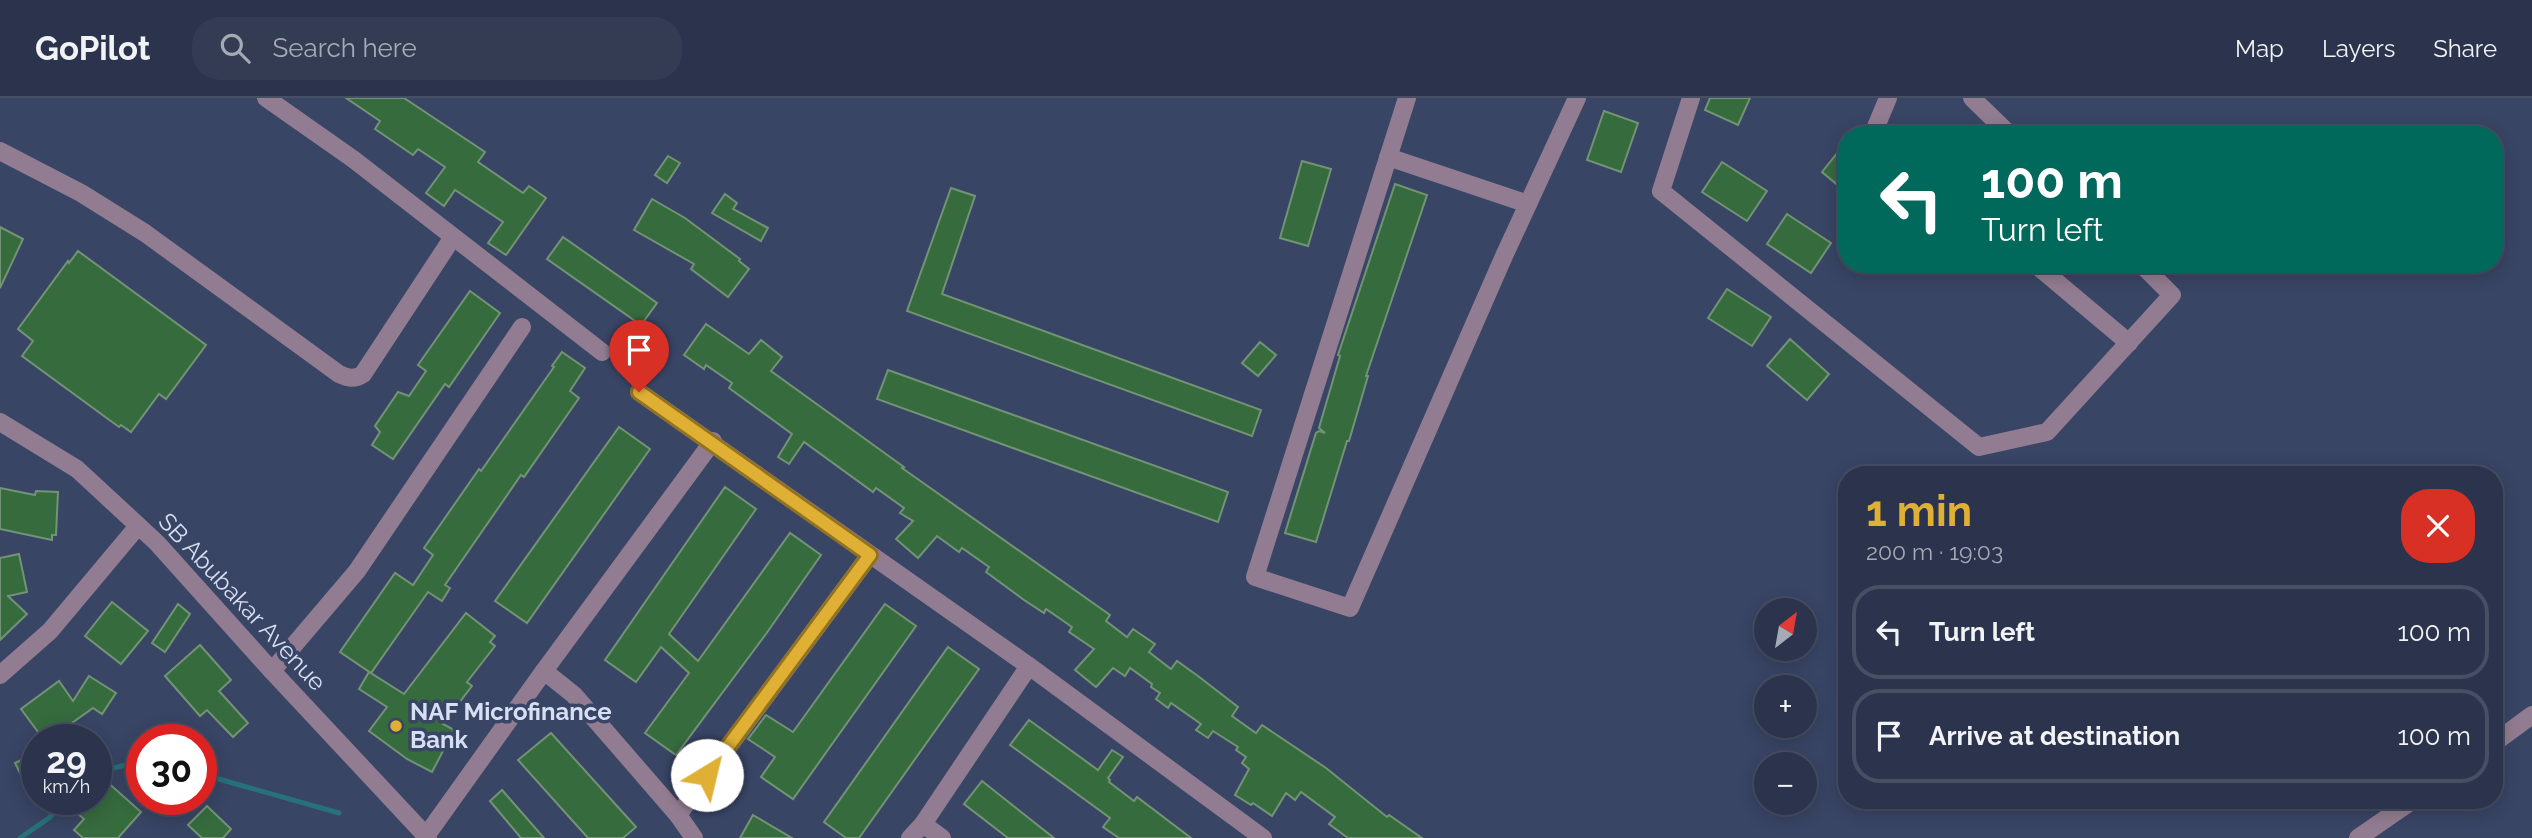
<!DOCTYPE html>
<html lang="en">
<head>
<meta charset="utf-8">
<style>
  :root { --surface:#2b344c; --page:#333c53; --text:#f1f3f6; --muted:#a6aab5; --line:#474f64; --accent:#dfb034 }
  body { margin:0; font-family:Raleway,sans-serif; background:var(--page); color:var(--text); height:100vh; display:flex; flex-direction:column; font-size:26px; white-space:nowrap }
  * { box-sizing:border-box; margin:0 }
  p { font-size:23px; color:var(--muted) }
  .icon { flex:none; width:38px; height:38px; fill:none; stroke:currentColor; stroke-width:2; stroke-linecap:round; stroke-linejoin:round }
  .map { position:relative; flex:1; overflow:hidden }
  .sheet { position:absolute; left:1838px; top:368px; width:665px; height:343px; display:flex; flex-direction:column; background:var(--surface); border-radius:28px; box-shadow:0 4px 18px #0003,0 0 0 2px var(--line) }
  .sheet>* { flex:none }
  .top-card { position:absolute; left:1838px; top:28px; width:665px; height:147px; border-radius:28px; box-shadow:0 4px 18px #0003,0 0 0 2px var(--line); background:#00695c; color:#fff; overflow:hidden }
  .needle { width:46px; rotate:31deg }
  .fabs { position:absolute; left:1754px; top:500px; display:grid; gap:14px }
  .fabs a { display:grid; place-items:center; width:63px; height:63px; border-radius:50%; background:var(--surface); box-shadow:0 4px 18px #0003,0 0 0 2px var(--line); font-size:35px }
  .speed { position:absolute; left:21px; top:626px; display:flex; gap:14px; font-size:35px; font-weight:700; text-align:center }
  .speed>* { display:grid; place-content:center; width:91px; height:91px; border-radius:50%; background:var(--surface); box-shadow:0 4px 18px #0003,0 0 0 2px var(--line); line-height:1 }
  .speed small { font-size:18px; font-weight:400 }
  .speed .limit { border:10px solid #d22; background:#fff; color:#111 }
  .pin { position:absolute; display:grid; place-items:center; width:60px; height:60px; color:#fff; margin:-72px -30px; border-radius:50% 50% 50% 0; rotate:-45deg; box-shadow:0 0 7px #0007 }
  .pin .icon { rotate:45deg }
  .me { position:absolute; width:77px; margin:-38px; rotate:36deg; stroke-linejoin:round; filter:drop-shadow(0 0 5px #0008) }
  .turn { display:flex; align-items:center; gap:24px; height:147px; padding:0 28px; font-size:32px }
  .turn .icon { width:91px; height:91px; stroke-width:2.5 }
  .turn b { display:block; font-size:49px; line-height:60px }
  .round { display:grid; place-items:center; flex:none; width:74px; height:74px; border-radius:28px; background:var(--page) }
  .summary { display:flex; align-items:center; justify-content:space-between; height:119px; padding:0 28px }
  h1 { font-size:42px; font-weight:700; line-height:52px; color:var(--accent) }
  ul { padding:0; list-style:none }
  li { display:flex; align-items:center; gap:21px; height:94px; margin:0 14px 10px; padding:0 14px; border:4px solid var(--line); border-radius:28px }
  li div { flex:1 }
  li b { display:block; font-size:26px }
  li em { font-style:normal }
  header { display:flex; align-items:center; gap:42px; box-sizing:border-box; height:98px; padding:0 35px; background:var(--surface); border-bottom:2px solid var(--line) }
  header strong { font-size:33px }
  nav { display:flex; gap:38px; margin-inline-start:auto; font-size:24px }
  .search { width:490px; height:63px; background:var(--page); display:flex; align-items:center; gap:18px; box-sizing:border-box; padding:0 24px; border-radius:28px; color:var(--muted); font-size:26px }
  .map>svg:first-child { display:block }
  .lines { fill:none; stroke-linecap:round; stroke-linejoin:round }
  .stream { stroke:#26717a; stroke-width:5 }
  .building { fill:#366b3e; stroke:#739376; stroke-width:2 }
  .minor { stroke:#927c91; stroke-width:18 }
  .route-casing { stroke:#917222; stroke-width:18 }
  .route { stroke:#dfb034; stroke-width:12 }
  .poi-dot { fill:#dfb034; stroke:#394565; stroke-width:2.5 }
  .labels { text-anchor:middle; stroke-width:7; stroke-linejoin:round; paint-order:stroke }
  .street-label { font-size:24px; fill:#d7dff3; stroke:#394565 }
  .poi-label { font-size:24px; font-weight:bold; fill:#d7dff3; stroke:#394565; text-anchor:start }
</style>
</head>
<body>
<header>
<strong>GoPilot</strong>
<div class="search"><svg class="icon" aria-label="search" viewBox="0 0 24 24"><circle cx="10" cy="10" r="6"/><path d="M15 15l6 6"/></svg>Search here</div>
<nav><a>Map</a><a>Layers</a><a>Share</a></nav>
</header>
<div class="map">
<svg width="2532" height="740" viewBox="0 0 2532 740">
  <rect width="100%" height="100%" fill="#394565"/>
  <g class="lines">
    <!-- stream -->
    <g class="stream">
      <polyline points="201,676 339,715"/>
      <polyline points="96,678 109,671 142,663"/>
      <polyline points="20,740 49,720 66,702"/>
    </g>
  </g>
  <!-- building -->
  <g class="building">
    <polygon points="346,0 404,0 485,54 478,64 523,95 529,88 546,100 506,157 488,145 503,124 455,92 444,108 426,95 445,69 418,51 413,57 375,31 380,23"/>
    <polygon points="1710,0 1750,0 1738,27 1705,12"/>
    <polygon points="1604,13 1638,25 1621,74 1587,62"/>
    <polygon points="1846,44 1846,94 1822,74"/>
    <polygon points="668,58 680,65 667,85 655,77"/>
    <polygon points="1302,63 1331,71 1308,148 1280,140"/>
    <polygon points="1722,64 1767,93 1747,123 1702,94"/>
    <polygon points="1395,86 1427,97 1366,278 1368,278 1349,343 1347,343 1316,444 1285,435 1316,335 1319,333 1325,335 1319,330 1340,258 1338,257"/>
    <polygon points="951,90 975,98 942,196 1261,312 1252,338 907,213"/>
    <polygon points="725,96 737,105 733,111 768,130 761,143 712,115"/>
    <polygon points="652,101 685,120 740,161 739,163 749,171 728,199 691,171 694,166 634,132"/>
    <polygon points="1787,116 1831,145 1811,175 1767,146"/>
    <polygon points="0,129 23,141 0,190"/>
    <polygon points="563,139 657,205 641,227 547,161"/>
    <polygon points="78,153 206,247 166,301 159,296 131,334 121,327 119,329 22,258 33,243 18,231 68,163 69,165"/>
    <polygon points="1727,191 1771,219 1752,248 1708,220"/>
    <polygon points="470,193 500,215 449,289 445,286 393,361 372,347 380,334 375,328 398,294 409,298 426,273 418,267"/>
    <polygon points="706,226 749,256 761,242 782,259 771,273 904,369 902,370 1110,517 1106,523 1127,539 1133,531 1155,546 1149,554 1171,571 1177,563 1198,578 1238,609 1232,618 1256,635 1262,627 1326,670 1387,719 1389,717 1422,740 1348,740 1329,726 1335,719 1301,694 1295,702 1286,695 1272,718 1253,705 1251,707 1235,697 1249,671 1242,665 1246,659 1236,652 1238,649 1213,633 1208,640 1196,632 1201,626 1171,605 1168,610 1156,601 1160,595 1151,589 1152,586 1130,570 1125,578 1113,570 1096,589 1075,572 1094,551 1069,534 1072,529 1046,511 1044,515 1024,502 986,474 989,469 962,450 959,454 937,438 918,460 896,441 913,423 900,415 904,410 876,390 873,394 804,344 789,366 778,359 792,336 729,290 732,285 706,267 704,271 684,257"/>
    <polygon points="1790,241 1829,276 1807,302 1767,268"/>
    <polygon points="1260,244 1276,257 1258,278 1242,265"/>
    <polygon points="562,254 585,270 570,293 579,300 524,379 521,377 445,487 450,490 442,503 428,494 371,575 340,554 395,475 413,487 433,457 424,450 479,371 481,373 554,269 552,268"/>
    <polygon points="888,272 1228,394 1218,424 877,301"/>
    <polygon points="619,329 650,351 527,525 495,503"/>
    <polygon points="725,389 756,411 669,536 698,563 790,435 821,457 766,536 676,657 645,635 689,575 661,549 636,584 605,562"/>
    <polygon points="0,390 35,397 36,393 58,394 56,437 52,437 52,442 0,431"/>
    <polygon points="19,456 27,494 8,498 27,516 0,542 0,460"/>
    <polygon points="112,504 148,533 121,566 85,538"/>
    <polygon points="178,506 190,516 165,554 152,545"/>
    <polygon points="885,506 916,528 793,701 761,679 775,659 748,641 766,617 793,634"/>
    <polygon points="466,515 495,538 490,544 495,548 467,584 472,588 443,626 454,632 432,674 407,661 369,633 387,609 359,591 369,574 404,596"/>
    <polygon points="200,547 231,582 219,593 248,625 233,639 207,612 200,618 165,578"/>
    <polygon points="948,549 979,571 859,740 846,740 824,724"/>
    <polygon points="89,578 116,595 102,616 93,610 48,642 44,642 21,611 59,583 73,603"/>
    <polygon points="1029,622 1098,672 1112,652 1123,659 1108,680 1110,682 1109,684 1134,703 1137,699 1191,740 1119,740 1103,729 1110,720 1010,647"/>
    <polygon points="551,635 636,729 623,740 588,740 518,662"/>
    <polygon points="27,659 37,678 37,702 34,703 15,665"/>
    <polygon points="96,674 141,714 118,740 83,740 74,732 84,721 72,711 81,702 96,702"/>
    <polygon points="982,683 1054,740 1008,740 964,706"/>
    <polygon points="502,692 544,740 521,740 490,703"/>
    <polygon points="207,708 231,731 223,740 202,740 188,727"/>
    <polygon points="753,717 792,740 740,740"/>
  </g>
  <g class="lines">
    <!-- minor -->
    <g class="minor">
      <polyline points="266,0 353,61 602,254"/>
      <polyline points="1407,0 1255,479 1350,510 1504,158 1577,0"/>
      <polyline points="1691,0 1661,93 1979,349 2047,334 2172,197 2141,166"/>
      <polyline points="1972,0 2010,37"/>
      <polyline points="1882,37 1875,31 1888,0"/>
      <path d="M0,53L81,95L145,135L339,276C348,280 354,282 363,276L453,139"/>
      <polyline points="1388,59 1528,106"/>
      <polyline points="2035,166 2129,245"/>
      <polyline points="639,294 1029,568 923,726 910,740"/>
      <polyline points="0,324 77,371 157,445 272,573 428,740"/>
      <polyline points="1029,568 1263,740"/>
      <polyline points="272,573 357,473 522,229"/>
      <polyline points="544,573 713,343"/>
      <polyline points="0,577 50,533 138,428"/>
      <polyline points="2494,645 2532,617"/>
      <polyline points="678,717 870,457"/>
      <polyline points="923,726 942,740"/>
      <polyline points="426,738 544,573 574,597 678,717 694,740"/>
      <polyline points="2358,740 2413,702"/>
    </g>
  </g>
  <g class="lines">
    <!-- route casing -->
    <g class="route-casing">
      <polyline id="route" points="639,294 870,457 707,677"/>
    </g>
    <!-- route -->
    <use href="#route" class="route"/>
  </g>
  <!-- markers -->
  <circle class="poi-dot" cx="396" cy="628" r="7"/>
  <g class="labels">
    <!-- street labels -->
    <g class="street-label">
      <text transform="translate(242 504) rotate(47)" y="8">SB Abubakar Avenue</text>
    </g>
    <!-- poi labels -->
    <g class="poi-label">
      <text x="410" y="622">NAF Microfinance<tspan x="410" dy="28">Bank</tspan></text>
    </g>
  </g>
</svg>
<div class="fabs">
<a><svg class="needle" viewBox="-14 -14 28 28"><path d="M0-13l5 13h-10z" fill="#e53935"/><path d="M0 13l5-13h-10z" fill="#a6aab5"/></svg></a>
<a>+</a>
<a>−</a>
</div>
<div class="speed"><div>29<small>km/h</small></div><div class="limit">30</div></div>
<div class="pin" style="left:639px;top:294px;background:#d93025"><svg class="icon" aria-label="arrive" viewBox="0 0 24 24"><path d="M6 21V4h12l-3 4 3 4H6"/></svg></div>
<svg class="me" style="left:707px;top:677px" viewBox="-20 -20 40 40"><circle r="19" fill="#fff"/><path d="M0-13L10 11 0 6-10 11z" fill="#dfb034"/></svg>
<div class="top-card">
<div class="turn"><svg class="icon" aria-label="left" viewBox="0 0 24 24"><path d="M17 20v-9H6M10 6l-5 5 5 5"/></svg><div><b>100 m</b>Turn left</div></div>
</div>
<section class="sheet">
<div class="summary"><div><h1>1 min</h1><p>200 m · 19:03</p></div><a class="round" style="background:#d93025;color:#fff"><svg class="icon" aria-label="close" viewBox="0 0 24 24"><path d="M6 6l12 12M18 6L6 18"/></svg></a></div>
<ul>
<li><svg class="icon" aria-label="left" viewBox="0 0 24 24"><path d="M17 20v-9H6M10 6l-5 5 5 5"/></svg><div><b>Turn left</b></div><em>100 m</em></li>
<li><svg class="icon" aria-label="arrive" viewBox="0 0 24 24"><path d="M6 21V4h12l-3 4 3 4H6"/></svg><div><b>Arrive at destination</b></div><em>100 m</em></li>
</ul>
</section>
</div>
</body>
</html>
